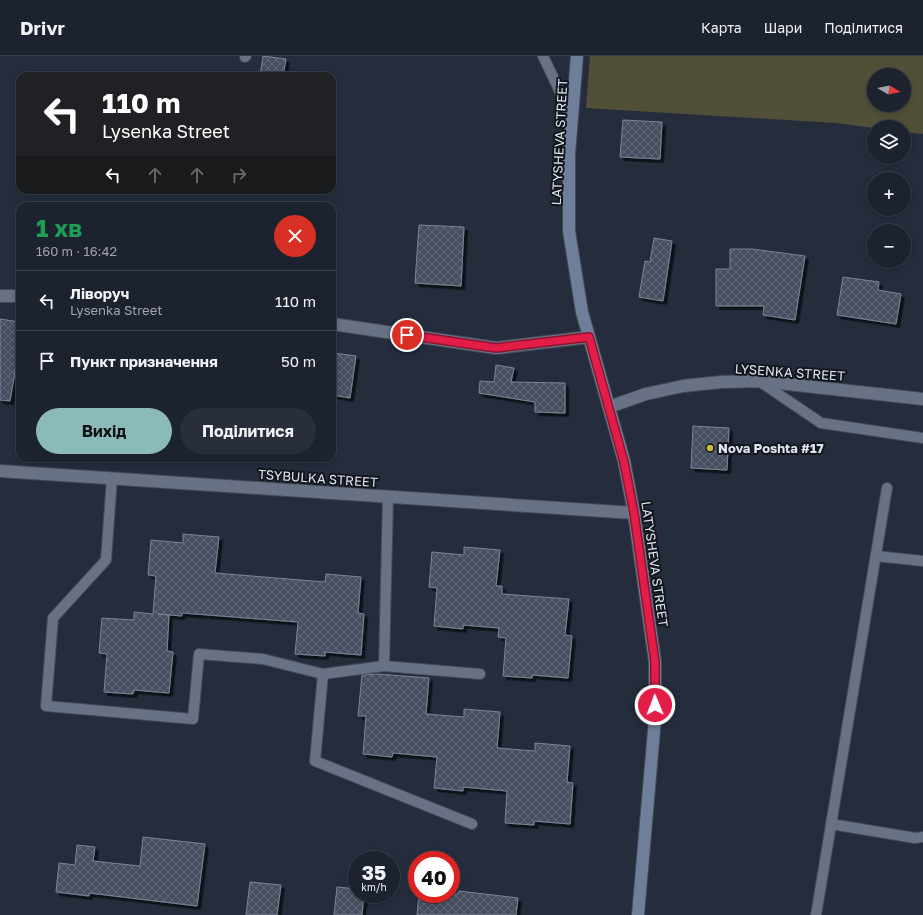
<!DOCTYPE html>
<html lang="uk">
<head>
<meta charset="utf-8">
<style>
  :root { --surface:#1c222e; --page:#292f3a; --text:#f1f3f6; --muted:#a0a4aa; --line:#3a3f4a; --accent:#8bbbb9 }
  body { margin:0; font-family:"Golos Text",sans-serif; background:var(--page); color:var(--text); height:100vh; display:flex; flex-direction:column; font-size:15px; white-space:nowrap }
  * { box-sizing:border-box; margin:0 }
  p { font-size:13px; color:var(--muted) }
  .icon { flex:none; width:22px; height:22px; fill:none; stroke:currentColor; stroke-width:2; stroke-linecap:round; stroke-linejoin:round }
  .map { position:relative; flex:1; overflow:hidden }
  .sheet { position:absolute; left:16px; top:146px; width:320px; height:260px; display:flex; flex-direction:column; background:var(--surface); border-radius:12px; box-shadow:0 2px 6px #0003,0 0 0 1px var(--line) }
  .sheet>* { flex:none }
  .top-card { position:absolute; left:16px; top:16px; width:320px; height:122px; border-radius:12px; box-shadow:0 2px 6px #0003,0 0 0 1px var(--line); background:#202124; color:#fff; overflow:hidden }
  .needle { width:26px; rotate:99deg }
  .controls { position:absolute; left:867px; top:12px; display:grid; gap:8px }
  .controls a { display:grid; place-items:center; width:44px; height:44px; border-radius:50%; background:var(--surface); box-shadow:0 2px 6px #0003,0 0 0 1px var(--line); font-size:20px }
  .speed { position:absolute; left:348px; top:795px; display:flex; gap:8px; font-size:20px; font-weight:700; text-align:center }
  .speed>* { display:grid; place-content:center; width:52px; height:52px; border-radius:50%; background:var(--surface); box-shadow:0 2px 6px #0003,0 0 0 1px var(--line); line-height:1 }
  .speed small { font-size:10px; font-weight:400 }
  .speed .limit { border:6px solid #d22; background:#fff; color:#111 }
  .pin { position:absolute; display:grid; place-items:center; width:34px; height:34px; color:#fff; margin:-17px; border:2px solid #fff; border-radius:50%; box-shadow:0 1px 4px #0007 }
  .me { position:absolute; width:44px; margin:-22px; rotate:359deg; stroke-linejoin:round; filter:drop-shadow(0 0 3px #0008) }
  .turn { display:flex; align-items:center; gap:14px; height:84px; padding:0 20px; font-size:18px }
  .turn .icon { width:52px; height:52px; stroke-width:2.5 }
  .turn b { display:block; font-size:28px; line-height:34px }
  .lanes { display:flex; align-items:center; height:38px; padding:0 20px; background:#0003; justify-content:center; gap:20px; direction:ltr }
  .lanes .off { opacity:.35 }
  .round { display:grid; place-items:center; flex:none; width:42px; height:42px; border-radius:21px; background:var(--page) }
  .head { display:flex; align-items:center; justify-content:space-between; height:68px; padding:0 20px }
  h1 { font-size:24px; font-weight:700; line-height:30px; color:#1e9e55 }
  .cta { display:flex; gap:8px; margin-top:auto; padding:8px 20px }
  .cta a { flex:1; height:46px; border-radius:24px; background:var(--accent); color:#111; font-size:16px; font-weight:700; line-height:46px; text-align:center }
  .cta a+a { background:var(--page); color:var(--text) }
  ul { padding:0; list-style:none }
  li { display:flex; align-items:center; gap:12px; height:60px; padding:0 20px; border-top:1px solid var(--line) }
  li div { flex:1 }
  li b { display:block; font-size:15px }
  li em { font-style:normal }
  header { display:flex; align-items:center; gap:24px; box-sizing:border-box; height:56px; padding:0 20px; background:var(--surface); border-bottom:1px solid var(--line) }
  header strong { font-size:19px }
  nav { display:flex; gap:22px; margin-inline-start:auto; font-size:14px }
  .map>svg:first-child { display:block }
  .green { fill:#514f38; fill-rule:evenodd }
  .building { fill:url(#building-cross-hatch); stroke:#7b8597; filter:url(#shadow) }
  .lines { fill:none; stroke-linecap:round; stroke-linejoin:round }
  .lane-casing { stroke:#444b58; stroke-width:12 }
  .street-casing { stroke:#444b58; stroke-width:14 }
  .secondary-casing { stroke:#444b58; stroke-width:14 }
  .lane { stroke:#697284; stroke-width:10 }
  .street { stroke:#697284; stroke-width:12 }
  .secondary { stroke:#6f7e9b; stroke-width:12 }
  .route-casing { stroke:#92132f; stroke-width:10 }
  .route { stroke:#e11d48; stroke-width:7 }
  .poi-dot { fill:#c8bb3b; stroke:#12151d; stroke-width:1.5 }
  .labels { text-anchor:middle; stroke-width:4; stroke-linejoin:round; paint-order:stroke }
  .street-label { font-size:13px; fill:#dfe5ef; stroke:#12151d }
  .poi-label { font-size:13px; font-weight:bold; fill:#dfe5ef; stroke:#12151d; text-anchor:start }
</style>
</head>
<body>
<header>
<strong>Drivr</strong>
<nav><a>Карта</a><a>Шари</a><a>Поділитися</a></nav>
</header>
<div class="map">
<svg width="923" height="859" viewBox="0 0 923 859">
  <defs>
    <pattern id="building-cross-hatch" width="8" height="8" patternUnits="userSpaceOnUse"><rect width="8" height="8" fill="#464f60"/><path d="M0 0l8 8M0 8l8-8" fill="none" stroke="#606877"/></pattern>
    <filter id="shadow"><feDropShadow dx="3.5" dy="3.5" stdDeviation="0" flood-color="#0009"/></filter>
  </defs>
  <rect width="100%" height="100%" fill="#252d3d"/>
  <!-- green -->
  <path class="green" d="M590,0H923V78L904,76V71H874V72L836,67L586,52ZM874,19H904V49H874Z"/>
  <!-- building -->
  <g class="building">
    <polygon points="263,0 286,3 283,20 260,20"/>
    <polygon points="623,64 662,66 660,103 620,101"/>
    <polygon points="419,169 464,171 461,230 415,227"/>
    <polygon points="654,182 672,185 663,245 639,241 645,205 650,206"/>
    <polygon points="730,193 752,193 805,200 795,264 763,259 764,250 716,250 716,213 730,213"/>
    <polygon points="843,221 879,226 878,234 901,238 896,268 837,259"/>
    <polygon points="0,263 20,266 20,287 10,345 0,344"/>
    <polygon points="334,297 356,300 350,342 332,339 332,311"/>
    <polygon points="496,309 514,312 511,326 565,327 565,357 535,356 535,346 479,337 480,325 494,326"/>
    <polygon points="693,370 729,372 727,414 691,412"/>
    <polygon points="183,478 219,481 215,517 325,526 326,518 361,521 358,557 364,558 361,599 325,596 325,600 295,598 298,566 182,557 182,560 158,558 169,559 167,595 173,596 169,637 134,634 133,638 104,636 107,598 99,597 102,562 134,564 134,556 153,558 156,520 148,519 151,484 183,487"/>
    <polygon points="464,491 500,494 496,530 502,530 502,538 569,543 565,579 572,580 568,622 532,619 532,622 503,620 506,582 498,581 499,572 463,569 463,573 434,570 437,532 429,531 432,496 464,499"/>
    <polygon points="377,618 429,622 426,658 464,661 464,653 500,656 497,692 535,695 535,687 570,690 567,726 573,727 570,768 534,765 534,769 505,767 507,735 463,731 463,735 434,732 437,701 393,697 392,701 363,698 366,660 358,660 362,619"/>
    <polygon points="143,781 205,788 197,850 89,837 89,840 56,836 59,807 75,809 77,789 95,791 93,805 140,810"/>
    <polygon points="250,826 281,829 277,859 246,859"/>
    <polygon points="337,831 357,833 357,838 364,838 362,859 334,859"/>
    <polygon points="459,835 518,842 516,859 417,859 419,838 458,838"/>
  </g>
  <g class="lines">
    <!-- lane casing -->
    <g class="lane-casing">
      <g id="lane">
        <polyline points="543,0 572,61"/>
        <polyline points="245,1 246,0"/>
        <polyline points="759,325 821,367 923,382"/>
        <polyline points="112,422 106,504 53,562 46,650 193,663 199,598 263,603 323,618 384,610 480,618"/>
        <polyline points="876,500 923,505"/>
        <polyline points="384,610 388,441"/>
        <polyline points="323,618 315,705 472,768"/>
        <polyline points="831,768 915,782 923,781"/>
        <polyline points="816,859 887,432"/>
      </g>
    </g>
    <!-- street casing -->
    <g class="street-casing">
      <g id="street">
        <polyline points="0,240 20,240"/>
        <polyline points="332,268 496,292 589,281"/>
        <polyline points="609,351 646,338 683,330 721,326 759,325 923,343"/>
        <polyline points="0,415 634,457"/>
      </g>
    </g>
    <!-- secondary casing -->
    <g class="secondary-casing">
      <polyline id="secondary" points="577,0 569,98 569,175 582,256 624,405 634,457 655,606 655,663 638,859"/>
    </g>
    <!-- lane -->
    <use href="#lane" class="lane"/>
    <!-- street -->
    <use href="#street" class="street"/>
    <!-- secondary -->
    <use href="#secondary" class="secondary"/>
  </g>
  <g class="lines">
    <!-- route casing -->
    <g class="route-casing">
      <polyline id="route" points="407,279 496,292 589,281 624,406 634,457 655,606 655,649"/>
    </g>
    <!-- route -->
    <use href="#route" class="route"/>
  </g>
  <!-- markers -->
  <circle class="poi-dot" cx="710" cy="392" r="4"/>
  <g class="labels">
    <!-- street labels -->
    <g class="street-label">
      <text transform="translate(559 86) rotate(-87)" y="5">LATYSHEVA STREET</text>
      <text transform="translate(790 316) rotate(4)" y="5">LYSENKA STREET</text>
      <text transform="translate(318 422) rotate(4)" y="5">TSYBULKA STREET</text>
      <text transform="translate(655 508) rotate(82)" y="5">LATYSHEVA STREET</text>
    </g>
    <!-- poi labels -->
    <g class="poi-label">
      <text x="718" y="397">Nova Poshta #17</text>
    </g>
  </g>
</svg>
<div class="controls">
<a><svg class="needle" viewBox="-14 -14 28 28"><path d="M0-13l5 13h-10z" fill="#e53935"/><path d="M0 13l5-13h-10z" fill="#a0a4aa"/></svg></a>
<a><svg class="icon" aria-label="layers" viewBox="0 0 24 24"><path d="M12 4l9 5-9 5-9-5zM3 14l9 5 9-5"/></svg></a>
<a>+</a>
<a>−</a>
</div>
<div class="speed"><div>35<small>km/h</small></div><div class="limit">40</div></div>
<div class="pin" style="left:407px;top:279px;background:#d93025"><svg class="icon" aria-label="arrive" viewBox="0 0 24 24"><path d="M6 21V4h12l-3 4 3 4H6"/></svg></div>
<svg class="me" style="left:655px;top:649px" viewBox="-20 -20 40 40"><circle r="17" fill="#e11d48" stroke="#fff" stroke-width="3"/><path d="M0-11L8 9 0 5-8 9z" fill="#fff"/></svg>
<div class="top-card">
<div class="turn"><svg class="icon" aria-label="left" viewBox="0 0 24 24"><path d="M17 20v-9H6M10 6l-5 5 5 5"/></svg><div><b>110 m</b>Lysenka Street</div></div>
<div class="lanes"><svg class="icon" aria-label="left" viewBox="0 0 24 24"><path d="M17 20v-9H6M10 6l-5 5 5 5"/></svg><svg class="icon off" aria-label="ahead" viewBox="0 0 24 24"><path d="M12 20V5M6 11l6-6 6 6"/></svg><svg class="icon off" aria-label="ahead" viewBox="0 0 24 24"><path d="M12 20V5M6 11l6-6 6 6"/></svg><svg class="icon off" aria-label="right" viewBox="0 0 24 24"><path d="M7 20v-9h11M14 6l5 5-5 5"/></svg></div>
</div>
<section class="sheet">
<div class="head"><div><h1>1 хв</h1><p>160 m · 16:42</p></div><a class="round" style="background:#d93025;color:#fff"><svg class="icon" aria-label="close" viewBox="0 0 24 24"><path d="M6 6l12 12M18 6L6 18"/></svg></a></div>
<ul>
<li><svg class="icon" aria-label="left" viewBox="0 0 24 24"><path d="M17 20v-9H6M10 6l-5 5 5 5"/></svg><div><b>Ліворуч</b><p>Lysenka Street</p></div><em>110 m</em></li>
<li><svg class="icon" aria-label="arrive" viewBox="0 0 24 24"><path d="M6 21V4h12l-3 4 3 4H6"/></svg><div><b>Пункт призначення</b></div><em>50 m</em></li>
</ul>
<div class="cta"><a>Вихід</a><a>Поділитися</a></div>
</section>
</div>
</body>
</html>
